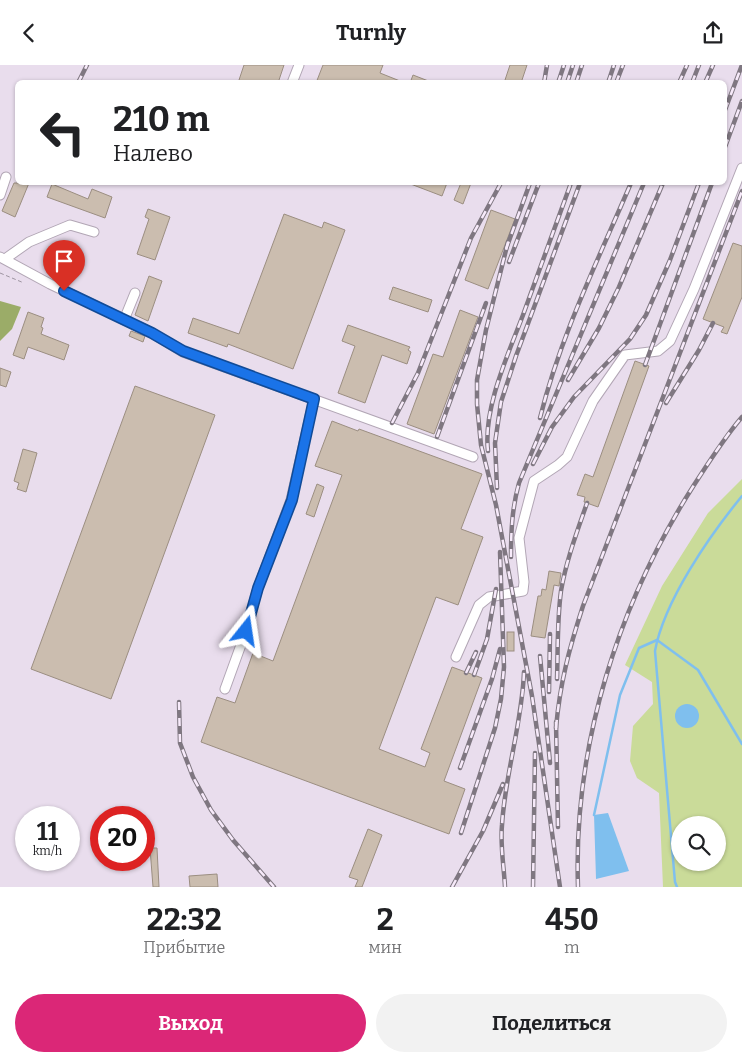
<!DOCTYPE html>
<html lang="ru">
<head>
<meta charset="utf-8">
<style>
  :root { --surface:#fff; --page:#f2f2f2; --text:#202124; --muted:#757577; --accent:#db2777 }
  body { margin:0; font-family:Bitter,serif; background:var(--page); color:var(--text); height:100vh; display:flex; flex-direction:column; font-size:19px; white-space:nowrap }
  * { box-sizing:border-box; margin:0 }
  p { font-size:16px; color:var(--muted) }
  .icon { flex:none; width:28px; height:28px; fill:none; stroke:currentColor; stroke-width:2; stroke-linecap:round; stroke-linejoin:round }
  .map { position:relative; height:822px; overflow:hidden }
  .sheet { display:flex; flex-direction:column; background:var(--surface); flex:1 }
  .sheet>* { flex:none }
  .guide { position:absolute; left:15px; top:15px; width:712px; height:105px; border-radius:8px; box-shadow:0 1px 4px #0004; background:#fff; color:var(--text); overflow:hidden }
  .buttons { position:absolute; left:671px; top:751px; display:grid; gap:10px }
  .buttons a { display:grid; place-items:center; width:55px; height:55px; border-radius:50%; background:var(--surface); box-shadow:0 1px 4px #0004; font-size:25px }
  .speed { position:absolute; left:15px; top:741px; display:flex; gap:10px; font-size:25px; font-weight:700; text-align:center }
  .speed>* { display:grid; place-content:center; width:65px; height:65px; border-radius:50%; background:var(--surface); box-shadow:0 1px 4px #0004; line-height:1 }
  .speed small { font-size:12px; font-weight:400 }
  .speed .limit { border:8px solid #d22; background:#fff; color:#111 }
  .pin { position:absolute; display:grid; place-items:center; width:42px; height:42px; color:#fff; margin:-51px -21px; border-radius:50% 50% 50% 0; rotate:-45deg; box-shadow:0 0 5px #0007 }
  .pin .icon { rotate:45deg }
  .me { position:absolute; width:55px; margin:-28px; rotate:15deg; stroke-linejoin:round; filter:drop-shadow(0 0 4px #0008) }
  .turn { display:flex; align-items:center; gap:18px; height:105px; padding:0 15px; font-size:22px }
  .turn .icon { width:65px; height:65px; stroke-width:2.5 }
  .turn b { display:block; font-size:35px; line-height:42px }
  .eta { display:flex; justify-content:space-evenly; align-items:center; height:85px; text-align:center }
  .eta b { font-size:30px; font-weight:700; line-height:35px }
  .action { display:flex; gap:10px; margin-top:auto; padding:10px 15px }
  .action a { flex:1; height:58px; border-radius:30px; background:var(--accent); color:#fff; font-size:20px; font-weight:700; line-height:58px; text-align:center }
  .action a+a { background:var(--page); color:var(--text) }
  header { display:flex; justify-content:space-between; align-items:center; height:65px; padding:0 15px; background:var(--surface); font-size:22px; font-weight:700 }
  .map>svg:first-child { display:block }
  .green { fill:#cadb99; fill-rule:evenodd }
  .forest { fill:#9bac68 }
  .water { fill:#7fbfee }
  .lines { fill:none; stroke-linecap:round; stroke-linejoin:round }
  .stream { stroke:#7fbfee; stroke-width:2.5 }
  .building { fill:#cbbdaf; stroke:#9b8e81 }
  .minor-casing { stroke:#b2a6b5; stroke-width:11 }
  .path { stroke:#9e95a1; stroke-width:1; stroke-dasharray:4 2.5; stroke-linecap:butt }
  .minor { stroke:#fff; stroke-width:9 }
  .rail-casing { stroke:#7f7781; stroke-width:4.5 }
  .rail { stroke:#f7eafa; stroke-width:2.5; stroke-dasharray:8; stroke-linecap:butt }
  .route-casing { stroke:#114b97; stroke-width:12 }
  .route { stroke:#1a73e8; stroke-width:9 }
</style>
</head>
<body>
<header><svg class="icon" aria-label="back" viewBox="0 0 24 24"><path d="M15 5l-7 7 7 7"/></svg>Turnly<svg class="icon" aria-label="share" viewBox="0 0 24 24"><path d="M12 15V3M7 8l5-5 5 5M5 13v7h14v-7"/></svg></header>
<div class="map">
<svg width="742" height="822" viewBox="0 0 742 822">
  <rect width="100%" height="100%" fill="#e9dded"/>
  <!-- green -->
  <path class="green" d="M742,414V822H663L659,728L637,713L630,696L633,661L653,639L652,617L625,600L662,521L708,448ZM680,760H718V798H680Z"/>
  <!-- forest -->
  <polygon class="forest" points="0,236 21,242 12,264 0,276"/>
  <!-- water -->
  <g class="water">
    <circle cx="687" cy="651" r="12"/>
    <polygon points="608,748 629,806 596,814 594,750"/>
  </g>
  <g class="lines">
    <!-- stream -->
    <g class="stream">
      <polyline points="594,750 620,630 639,583 657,575 698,605 742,679"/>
      <path d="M677,822L675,817L655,586C664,536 710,470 742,431"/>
    </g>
  </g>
  <!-- building -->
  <g class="building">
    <polygon points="244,0 284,0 278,18 238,18"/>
    <polygon points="323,0 383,0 380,8 405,18 316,18"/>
    <polygon points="510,0 527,0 521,18 504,18"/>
    <polygon points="413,10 431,17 431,18 410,18"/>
    <polygon points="14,118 29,118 15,152 2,146"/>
    <polygon points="408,118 447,118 442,131"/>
    <polygon points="461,118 471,118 463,139 454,135"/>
    <polygon points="52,119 88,134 92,124 112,132 105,153 47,132"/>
    <polygon points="148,144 170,152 155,195 137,189 149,154 145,152"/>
    <polygon points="491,145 515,154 488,224 465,215"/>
    <polygon points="284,149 322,163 324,157 345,165 293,304 228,279 227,282 188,268 193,253 239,269"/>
    <polygon points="733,178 742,181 742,232 727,269 721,267 724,262 703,254"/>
    <polygon points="149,211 162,216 148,256 135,250"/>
    <polygon points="393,222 432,235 428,247 389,234"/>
    <polygon points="460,245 478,252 434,369 407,359 433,289 443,292"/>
    <polygon points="28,247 44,253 41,262 43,263 41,269 69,280 64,295 28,282 24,294 13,290"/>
    <polygon points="348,260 410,282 408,285 411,287 407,299 382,290 365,338 338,328 355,281 342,276"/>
    <polygon points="131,266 145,271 143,277 129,271"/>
    <polygon points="635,296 649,301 598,442 584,437 585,432 577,430 585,409 593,412"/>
    <polygon points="0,303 11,307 6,322 0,320"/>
    <polygon points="135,321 215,350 111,634 31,604"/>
    <polygon points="332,356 358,366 359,364 482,409 461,464 483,472 458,540 436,532 379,684 425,702 430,688 421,684 452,602 482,613 444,716 465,724 449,769 201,677 217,632 235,638 253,588 273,596 342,410 315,401"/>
    <polygon points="23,384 37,388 26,427 17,424 19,418 14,416"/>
    <polygon points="317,419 324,422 314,452 306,449"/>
    <polygon points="549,506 561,508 559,521 554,520 545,573 531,571 538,531 541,531 542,524 546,525"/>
    <rect x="507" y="567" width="7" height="19"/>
    <polygon points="368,764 382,770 362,822 355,822 358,815 349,812"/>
    <polygon points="150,783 157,783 159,822 153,822"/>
    <polygon points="217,809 218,822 190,822 189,811"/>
  </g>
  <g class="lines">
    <!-- minor casing -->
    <g class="minor-casing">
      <g id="minor">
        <polyline points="292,18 299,0"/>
        <polyline points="0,130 6,112"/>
        <polyline points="0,192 50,219 152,268 183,287 473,392"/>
        <polyline points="5,194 29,177 70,160 94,167"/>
        <polyline points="124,255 135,228"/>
        <polyline points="456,592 479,540 489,532 523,526 524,517 519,473 534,416 558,400 567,392 593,336 625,290 658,286 670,276 694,224 742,103"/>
        <polyline points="225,624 246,566 258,523 291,435 314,334"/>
      </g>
    </g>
    <!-- path -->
    <polyline class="path" points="0,208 24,218"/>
    <!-- minor -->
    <use href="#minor" class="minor"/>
    <!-- rail casing -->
    <g class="rail-casing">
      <g id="rail">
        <polyline points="78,18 87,0"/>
        <polyline points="544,18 547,0"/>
        <polyline points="558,18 564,0"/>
        <polyline points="567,18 573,0"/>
        <polyline points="576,18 582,0"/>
        <polyline points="608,18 614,0"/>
        <polyline points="616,18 623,0"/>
        <polyline points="679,18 687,0"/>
        <polyline points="692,18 699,0"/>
        <polyline points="705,18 713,0"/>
        <polyline points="725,45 742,0"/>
        <polyline points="725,82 742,36"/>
        <polyline points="508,177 486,265 477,315 477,339 481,380 496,440 532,631 560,822"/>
        <polyline points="506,184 530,118"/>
        <polyline points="509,197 539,118"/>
        <polyline points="645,300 712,118"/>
        <polyline points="568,315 599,263 619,222 663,118"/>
        <polyline points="666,338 699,285 713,258"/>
        <path d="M540,353C560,272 598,195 631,118"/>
        <polyline points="392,358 418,308 471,173 501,118"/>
        <polyline points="437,372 486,238"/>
        <path d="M488,386C483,343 508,290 523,250C539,206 555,162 571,118"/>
        <polyline points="533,399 552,362 574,332 630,274 646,250 670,195 699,118"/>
        <polyline points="497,423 495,378 501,337 516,291 580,118"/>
        <path d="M511,492C511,466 512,443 519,418L644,118"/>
        <polyline points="540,591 550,698"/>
        <polyline points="466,608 476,587"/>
        <polyline points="474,610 487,574 496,524"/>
        <path d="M557,614C558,585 557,556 561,526C566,496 577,467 587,438"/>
        <polyline points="549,627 550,569"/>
        <polyline points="179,637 180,678 193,712 211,745 233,775 274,822"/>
        <polyline points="556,657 558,762"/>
        <path d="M556,663C560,618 569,584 583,541L742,126"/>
        <polyline points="460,703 492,614 500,584"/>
        <polyline points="461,768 495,663 501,634 504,602 500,487"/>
        <polyline points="452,822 483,766 503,719"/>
        <path d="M505,822C504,802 500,780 502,760C505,709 522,659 524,607"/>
        <polyline points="533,822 535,688"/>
        <path d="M578,822C573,681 618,539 694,420C709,397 724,373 742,352"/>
      </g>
    </g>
    <!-- rail -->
    <use href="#rail" class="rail"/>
  </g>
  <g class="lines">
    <!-- route casing -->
    <g class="route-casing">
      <polyline id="route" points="64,226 152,268 183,286 314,334 292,435 258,523 246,566"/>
    </g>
    <!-- route -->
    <use href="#route" class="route"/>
  </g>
</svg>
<div class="buttons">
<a><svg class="icon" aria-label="search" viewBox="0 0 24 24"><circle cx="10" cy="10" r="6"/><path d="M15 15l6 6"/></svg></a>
</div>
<div class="speed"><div>11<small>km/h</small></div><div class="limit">20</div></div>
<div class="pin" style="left:64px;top:226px;background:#d93025"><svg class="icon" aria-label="arrive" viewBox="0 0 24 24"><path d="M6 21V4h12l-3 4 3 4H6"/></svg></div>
<svg class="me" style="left:246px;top:566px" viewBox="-20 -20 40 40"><path d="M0-17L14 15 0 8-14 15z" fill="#1a73e8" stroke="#fff" stroke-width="4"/></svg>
<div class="guide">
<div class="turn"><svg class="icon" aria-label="left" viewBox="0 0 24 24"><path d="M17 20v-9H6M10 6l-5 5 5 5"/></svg><div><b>210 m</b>Налево</div></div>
</div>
</div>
<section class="sheet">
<div class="eta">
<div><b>22:32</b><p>Прибытие</p></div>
<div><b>2</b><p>мин</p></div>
<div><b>450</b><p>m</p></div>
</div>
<div class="action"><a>Выход</a><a>Поделиться</a></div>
</section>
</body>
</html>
